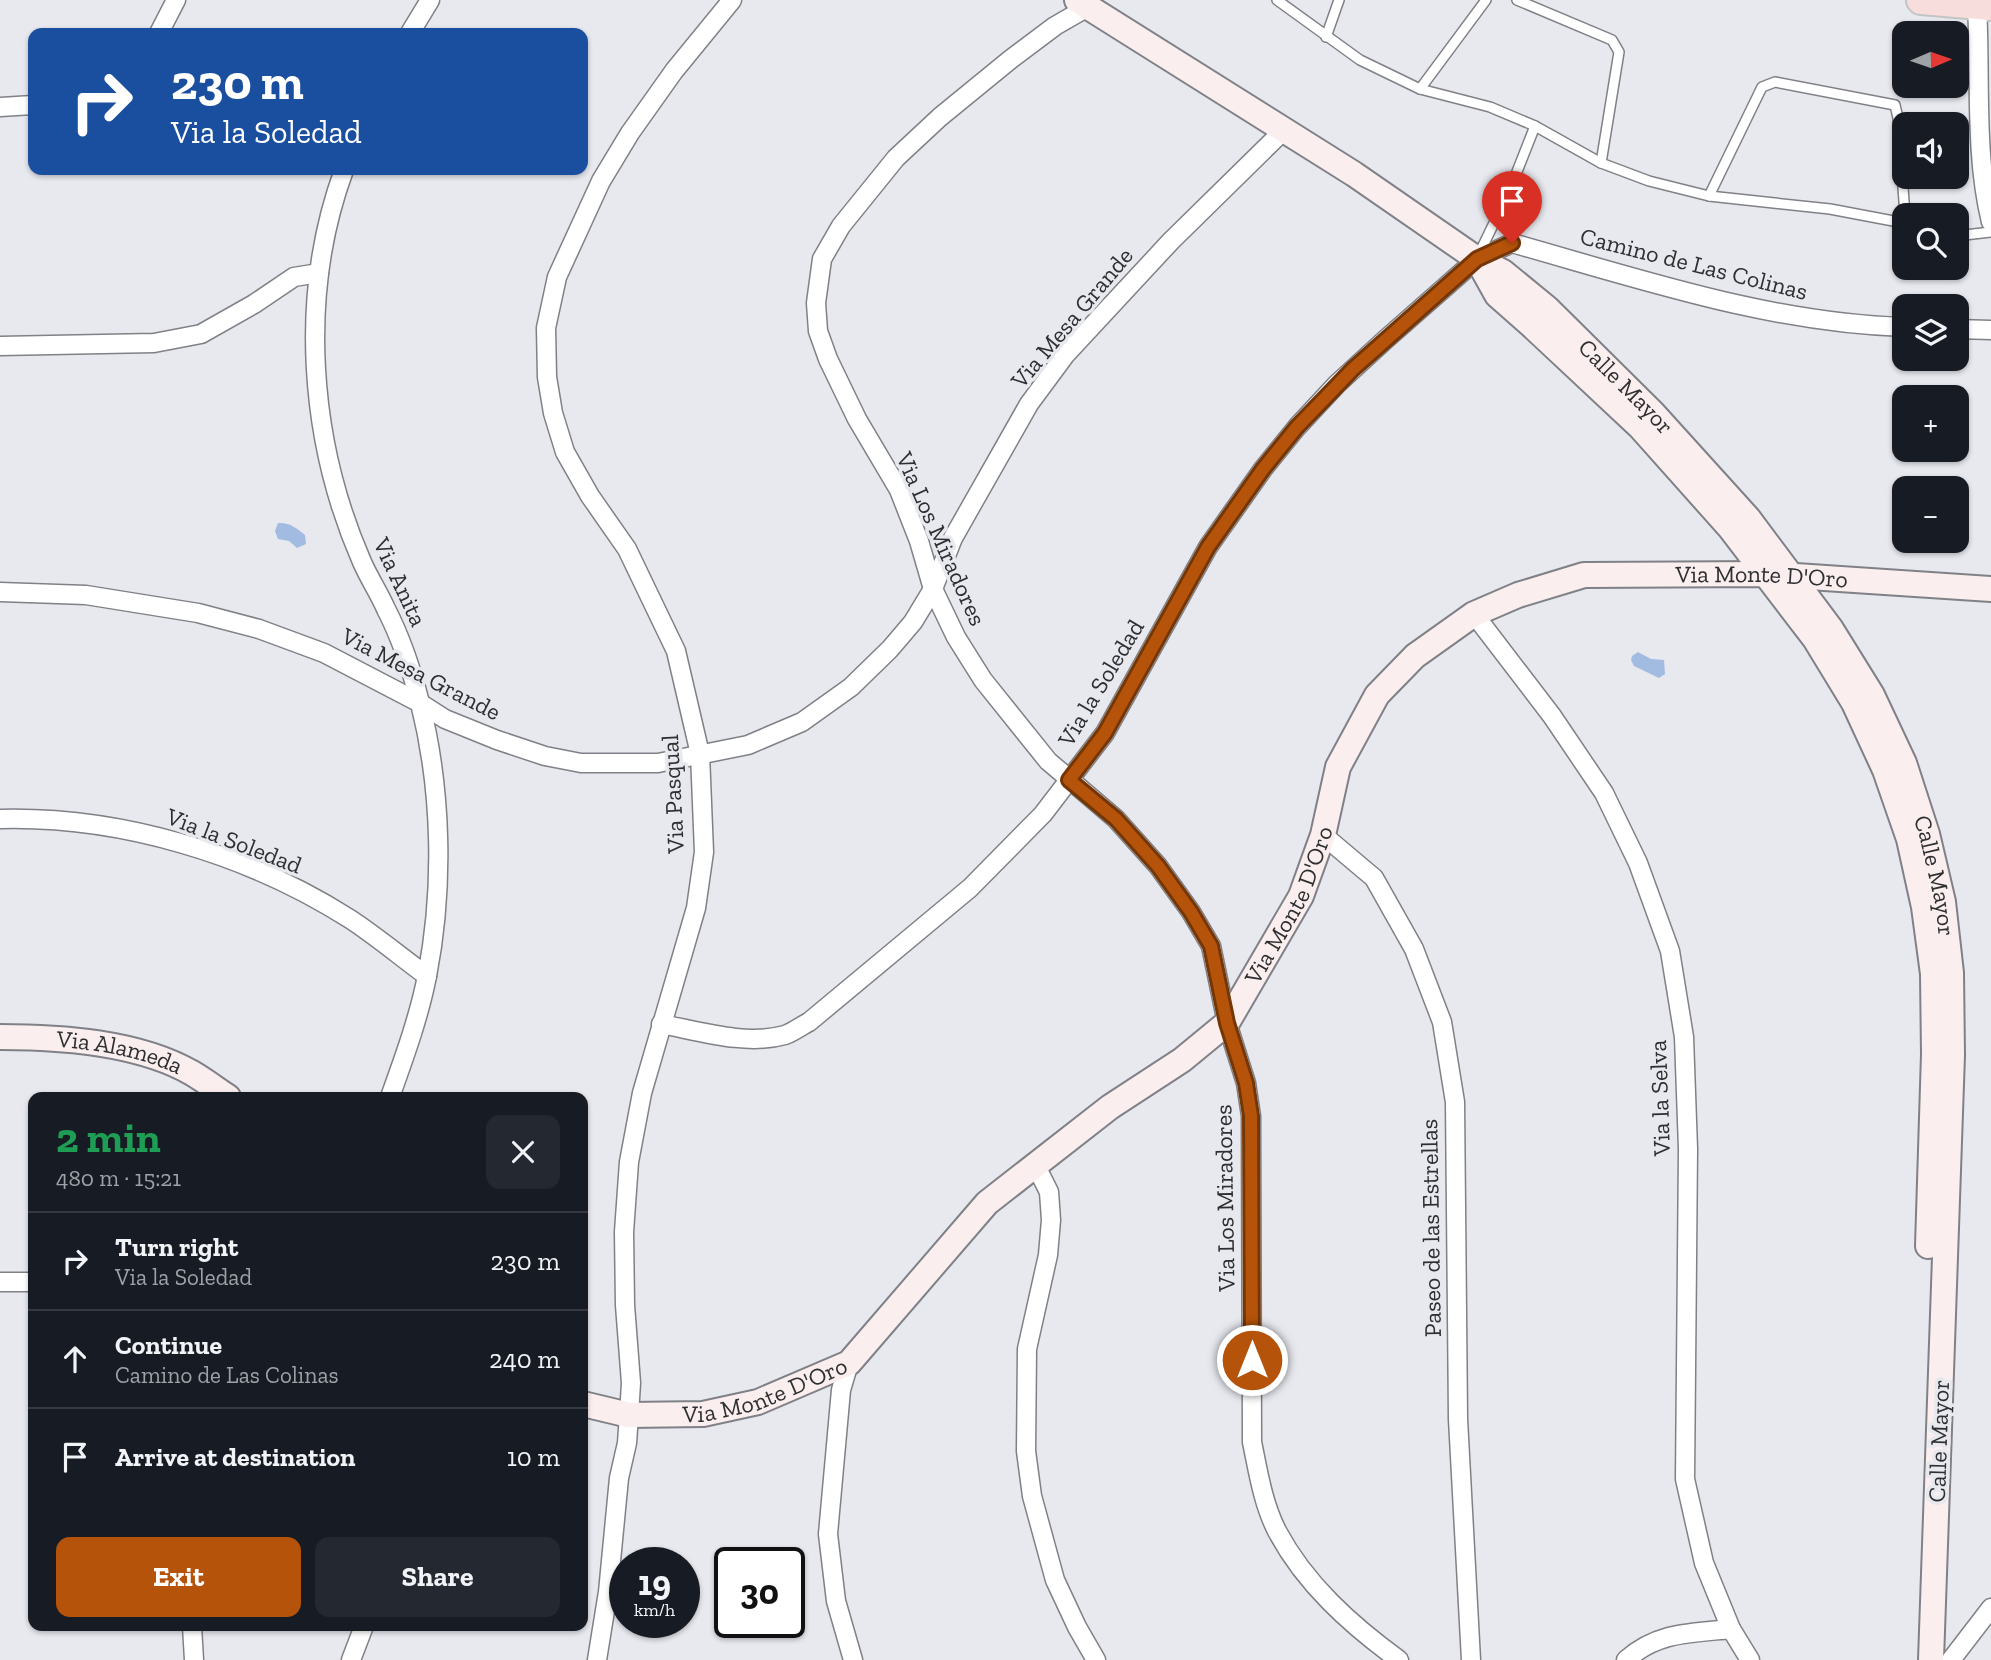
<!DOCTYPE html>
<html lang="en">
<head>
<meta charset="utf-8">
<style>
  :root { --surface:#171b24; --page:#242831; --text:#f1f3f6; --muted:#9ea1a6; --line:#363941; --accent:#b45309 }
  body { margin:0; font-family:"Zilla Slab",serif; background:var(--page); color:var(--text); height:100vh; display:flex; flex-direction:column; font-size:26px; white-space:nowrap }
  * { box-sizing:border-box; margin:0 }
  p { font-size:23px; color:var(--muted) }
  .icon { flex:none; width:38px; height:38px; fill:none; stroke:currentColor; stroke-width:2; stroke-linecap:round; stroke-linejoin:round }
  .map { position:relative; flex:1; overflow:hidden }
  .panel { position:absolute; left:28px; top:1092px; width:560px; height:539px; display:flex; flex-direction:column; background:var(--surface); border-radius:14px; box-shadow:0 2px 5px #0004 }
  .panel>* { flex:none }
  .hud { position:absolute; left:28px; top:28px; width:560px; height:147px; border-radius:14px; box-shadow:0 2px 5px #0004; background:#1a4fa0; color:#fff; overflow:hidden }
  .needle { width:46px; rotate:88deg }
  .fabs { position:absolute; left:1892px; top:21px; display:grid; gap:14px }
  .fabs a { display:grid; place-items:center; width:77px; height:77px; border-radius:14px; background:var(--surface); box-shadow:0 2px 5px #0004; font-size:35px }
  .speed { position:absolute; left:609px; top:1547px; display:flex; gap:14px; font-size:35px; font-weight:700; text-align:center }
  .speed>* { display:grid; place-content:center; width:91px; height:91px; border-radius:50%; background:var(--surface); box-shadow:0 2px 5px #0004; line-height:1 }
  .speed small { font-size:18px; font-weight:400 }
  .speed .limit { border:4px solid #111; border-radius:10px; background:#fff; color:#111 }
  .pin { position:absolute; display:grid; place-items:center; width:60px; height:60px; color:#fff; margin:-72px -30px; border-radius:50% 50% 50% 0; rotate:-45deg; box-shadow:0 0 7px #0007 }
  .pin .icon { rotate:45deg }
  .me { position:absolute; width:77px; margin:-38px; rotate:0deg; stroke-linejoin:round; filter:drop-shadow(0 0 5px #0008) }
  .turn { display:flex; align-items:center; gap:24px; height:147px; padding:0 28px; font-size:32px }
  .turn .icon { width:91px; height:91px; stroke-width:2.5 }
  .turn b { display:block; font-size:49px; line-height:60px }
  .round { display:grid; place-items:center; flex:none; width:74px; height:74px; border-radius:14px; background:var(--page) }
  .overview { display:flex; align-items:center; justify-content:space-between; height:119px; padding:0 28px }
  h1 { font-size:42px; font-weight:700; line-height:52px; color:#1e9e55 }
  .primary-button { display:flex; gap:14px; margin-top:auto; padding:14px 28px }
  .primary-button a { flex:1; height:80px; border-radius:14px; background:var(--accent); color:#fff; font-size:28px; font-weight:700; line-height:80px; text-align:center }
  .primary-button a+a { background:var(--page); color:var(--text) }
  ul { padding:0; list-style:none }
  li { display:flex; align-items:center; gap:21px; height:98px; padding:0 28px; border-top:2px solid var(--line) }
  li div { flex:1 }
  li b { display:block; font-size:26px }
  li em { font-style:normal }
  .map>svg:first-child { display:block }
  .water { fill:#a1bbe1 }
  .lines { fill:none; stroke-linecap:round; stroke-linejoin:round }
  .lane-casing { stroke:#7f8187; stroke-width:12 }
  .street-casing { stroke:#7f8187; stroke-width:21 }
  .secondary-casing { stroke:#7f8187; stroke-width:28 }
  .primary-casing { stroke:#c4c5c5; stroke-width:32 }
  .lane { stroke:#fff; stroke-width:9 }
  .street { stroke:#fff; stroke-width:18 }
  .secondary { stroke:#fbeeee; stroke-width:24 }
  .primary { stroke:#f7dddc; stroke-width:28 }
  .route-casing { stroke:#753606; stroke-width:18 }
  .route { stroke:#b45309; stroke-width:12 }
  .labels { text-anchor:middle; stroke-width:7; stroke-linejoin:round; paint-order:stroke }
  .street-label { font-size:24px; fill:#2e2f31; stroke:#e7e9ef }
</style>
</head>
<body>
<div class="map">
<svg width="1991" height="1660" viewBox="0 0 1991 1660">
  <rect width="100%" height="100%" fill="#e7e9ef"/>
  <!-- water -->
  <g class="water">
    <path d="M278,523C289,522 297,528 305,535L306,544L297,548L289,541L278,539L275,531Z"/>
    <polygon points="1638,652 1651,659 1664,660 1665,674 1659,678 1634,666 1631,660 1632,656"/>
  </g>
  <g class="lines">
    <!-- lane casing -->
    <g class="lane-casing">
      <g id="lane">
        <polyline points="1277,0 1360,60 1420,89 1490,107 1535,126 1601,163 1649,181 1709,196 1830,209 1904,223"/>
        <polyline points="1517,0 1612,40 1619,52 1601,163"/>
        <polyline points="1326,37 1339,0"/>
        <polyline points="1420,89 1486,0"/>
        <polyline points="1709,196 1762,87 1775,82 1895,105 1898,118 1905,215"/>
        <polyline points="1956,236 1991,232"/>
        <polyline points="1478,256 1509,192 1535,126"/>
      </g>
    </g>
    <!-- street casing -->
    <g class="street-casing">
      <g id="street">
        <path d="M1977,5C1981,77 1974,152 1991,222"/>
        <path d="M1088,7L1055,26L1011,59L940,117L896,158L841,226L822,259L816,303L818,331L828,359L857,419L899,490L919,541L933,589L956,637L983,680L1048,761L1116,819L1158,866L1191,912L1211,946L1227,1023L1246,1083L1251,1116L1252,1442C1258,1471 1263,1504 1277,1531C1305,1584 1351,1625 1399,1660"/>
        <polyline points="159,33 176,0"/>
        <polyline points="410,33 430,0"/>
        <polyline points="0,107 33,105"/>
        <path d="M344,170C298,295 309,441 362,562C369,578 379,593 386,609C401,638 412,671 420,703C442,790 444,889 427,976C419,1017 404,1058 390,1097"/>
        <polyline points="1956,329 1991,330"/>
        <polyline points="0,346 154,343 201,334 254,304 294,277 319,273"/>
        <polyline points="0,592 86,595 198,613 259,629 324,653 420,703 445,719 497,740 545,756 581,763 658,763 748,745 802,722 851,687 890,649 913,622 933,589 953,538 1029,404 1066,354 1171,241 1284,130"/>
        <polyline points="1474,614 1552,716 1604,793 1638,863 1670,951 1684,1037 1688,1149 1685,1479 1704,1563 1731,1629"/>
        <path d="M0,819C120,816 248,854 350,919C376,936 401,957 427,976"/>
        <polyline points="1323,835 1374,878 1414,949 1442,1022 1455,1102 1458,1419 1471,1660"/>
        <path d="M661,1024C699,1031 746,1046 785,1035C793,1032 801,1026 809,1022L970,888L1043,814L1105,733L1208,547L1263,469L1297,427L1337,384L1385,340L1477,259L1512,243C1640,279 1770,323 1904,327"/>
        <polyline points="1036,1166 1049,1192 1051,1220 1048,1255 1027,1349 1026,1451 1032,1496 1055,1580 1077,1627 1096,1660"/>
        <polyline points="0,1282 33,1282"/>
        <polyline points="849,1363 841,1390 828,1534 836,1601 853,1660"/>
        <polyline points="192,1626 194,1660"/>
        <polyline points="351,1660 364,1626"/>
        <polyline points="597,1660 608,1592 619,1478 627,1443 629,1415 631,1383 625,1305 624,1232 629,1162 642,1093 696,908 704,852 700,754 676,651 627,549 590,496 565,452 553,413 547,377 546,328 557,277 601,181 630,133 674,71 732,0"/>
        <path d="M1626,1660C1657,1632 1691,1633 1731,1629L1750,1660"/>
        <polyline points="1951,1660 1991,1608"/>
      </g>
    </g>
    <!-- secondary casing -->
    <g class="secondary-casing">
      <g id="secondary">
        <path id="s1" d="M1077,0L1354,174L1477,259L1503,272L1547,308L1653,413L1748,518L1831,629L1872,695L1904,763L1927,834L1943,902L1951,973L1952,1055L1931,1660"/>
        <polyline points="1477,259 1497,295 1531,325 1640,427 1730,528 1815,639 1854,703 1885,770 1909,839 1924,907 1933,974 1934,1054 1928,1246"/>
        <path id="s2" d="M0,1037C61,1037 138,1042 192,1073C204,1080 216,1089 228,1097"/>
        <path id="s3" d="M583,1404L629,1415L703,1414L758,1402L849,1363L987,1203L1110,1107L1182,1060L1227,1023L1301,896L1323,835L1338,767L1377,695L1415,656L1474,614L1518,595L1584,575L1765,574L1991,589"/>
      </g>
    </g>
    <!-- primary casing -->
    <g class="primary-casing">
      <polyline id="primary" points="1921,0 1991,6"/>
    </g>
    <!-- lane -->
    <use href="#lane" class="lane"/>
    <!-- street -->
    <use href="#street" class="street"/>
    <!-- secondary -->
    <use href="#secondary" class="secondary"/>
    <!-- primary -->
    <use href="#primary" class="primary"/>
  </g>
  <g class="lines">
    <!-- route casing -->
    <g class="route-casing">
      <polyline id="route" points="1252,1360 1251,1116 1246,1083 1227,1023 1211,946 1191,912 1158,866 1116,819 1069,780 1105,733 1208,547 1263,469 1297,427 1353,369 1477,259 1512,243"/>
    </g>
    <!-- route -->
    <use href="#route" class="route"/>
  </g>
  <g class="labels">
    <!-- street labels -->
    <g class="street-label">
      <text transform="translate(1694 264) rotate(14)" y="8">Camino de Las Colinas</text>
      <text transform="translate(1072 318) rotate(-50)" y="8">Via Mesa Grande</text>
      <text dy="8" stroke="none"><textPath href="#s1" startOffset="674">Calle Mayor</textPath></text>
      <text transform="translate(941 539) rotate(66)" y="8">Via Los Miradores</text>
      <text dy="8" stroke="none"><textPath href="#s3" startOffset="1573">Via Monte D'Oro</textPath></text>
      <text transform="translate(400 582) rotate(65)" y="8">Via Anita</text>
      <text transform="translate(421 674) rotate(27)" y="8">Via Mesa Grande</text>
      <text transform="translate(1101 683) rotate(-59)" y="8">Via la Soledad</text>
      <text transform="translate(673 794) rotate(-93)" y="8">Via Pasqual</text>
      <text transform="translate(234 841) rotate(21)" y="8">Via la Soledad</text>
      <text dy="8" stroke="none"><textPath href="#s1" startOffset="1262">Calle Mayor</textPath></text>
      <text dy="8" stroke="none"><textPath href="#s3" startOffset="922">Via Monte D'Oro</textPath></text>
      <text dy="8" stroke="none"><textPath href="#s2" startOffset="121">Via Alameda</textPath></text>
      <text transform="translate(1660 1098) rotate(-92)" y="8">Via la Selva</text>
      <text transform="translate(1225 1198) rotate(-91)" y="8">Via Los Miradores</text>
      <text transform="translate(1431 1228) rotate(-91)" y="8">Paseo de las Estrellas</text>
      <text dy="8" stroke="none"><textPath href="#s3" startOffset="187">Via Monte D'Oro</textPath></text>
      <text transform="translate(1939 1441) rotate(-88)" y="8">Calle Mayor</text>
    </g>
  </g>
</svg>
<div class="fabs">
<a><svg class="needle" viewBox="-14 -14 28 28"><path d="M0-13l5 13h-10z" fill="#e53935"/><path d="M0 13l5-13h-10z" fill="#9ea1a6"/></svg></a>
<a><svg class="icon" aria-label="sound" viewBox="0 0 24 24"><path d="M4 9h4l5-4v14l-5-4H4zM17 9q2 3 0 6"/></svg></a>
<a><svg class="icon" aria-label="search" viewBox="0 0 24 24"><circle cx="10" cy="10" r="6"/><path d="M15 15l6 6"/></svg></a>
<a><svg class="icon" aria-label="layers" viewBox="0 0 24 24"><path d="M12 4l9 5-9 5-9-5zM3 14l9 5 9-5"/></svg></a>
<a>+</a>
<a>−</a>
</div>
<div class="speed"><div>19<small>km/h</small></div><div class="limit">30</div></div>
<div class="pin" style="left:1512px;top:243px;background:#d93025"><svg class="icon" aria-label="arrive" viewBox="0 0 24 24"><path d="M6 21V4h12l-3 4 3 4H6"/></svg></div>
<svg class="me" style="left:1252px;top:1360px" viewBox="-20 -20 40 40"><circle r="17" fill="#b45309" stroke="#fff" stroke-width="3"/><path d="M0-11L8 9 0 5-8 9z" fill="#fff"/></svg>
<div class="hud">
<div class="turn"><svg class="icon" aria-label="right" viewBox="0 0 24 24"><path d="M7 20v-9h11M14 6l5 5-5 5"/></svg><div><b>230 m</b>Via la Soledad</div></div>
</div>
<section class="panel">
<div class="overview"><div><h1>2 min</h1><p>480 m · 15:21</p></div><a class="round"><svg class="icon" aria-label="close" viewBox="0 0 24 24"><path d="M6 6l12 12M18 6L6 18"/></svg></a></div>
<ul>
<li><svg class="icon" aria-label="right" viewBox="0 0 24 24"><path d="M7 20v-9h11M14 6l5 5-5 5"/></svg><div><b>Turn right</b><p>Via la Soledad</p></div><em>230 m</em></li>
<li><svg class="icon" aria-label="ahead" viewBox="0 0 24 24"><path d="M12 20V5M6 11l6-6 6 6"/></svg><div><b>Continue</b><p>Camino de Las Colinas</p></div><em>240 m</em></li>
<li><svg class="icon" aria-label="arrive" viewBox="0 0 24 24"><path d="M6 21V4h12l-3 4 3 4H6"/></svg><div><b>Arrive at destination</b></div><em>10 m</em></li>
</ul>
<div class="primary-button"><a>Exit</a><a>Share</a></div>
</section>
</div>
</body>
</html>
